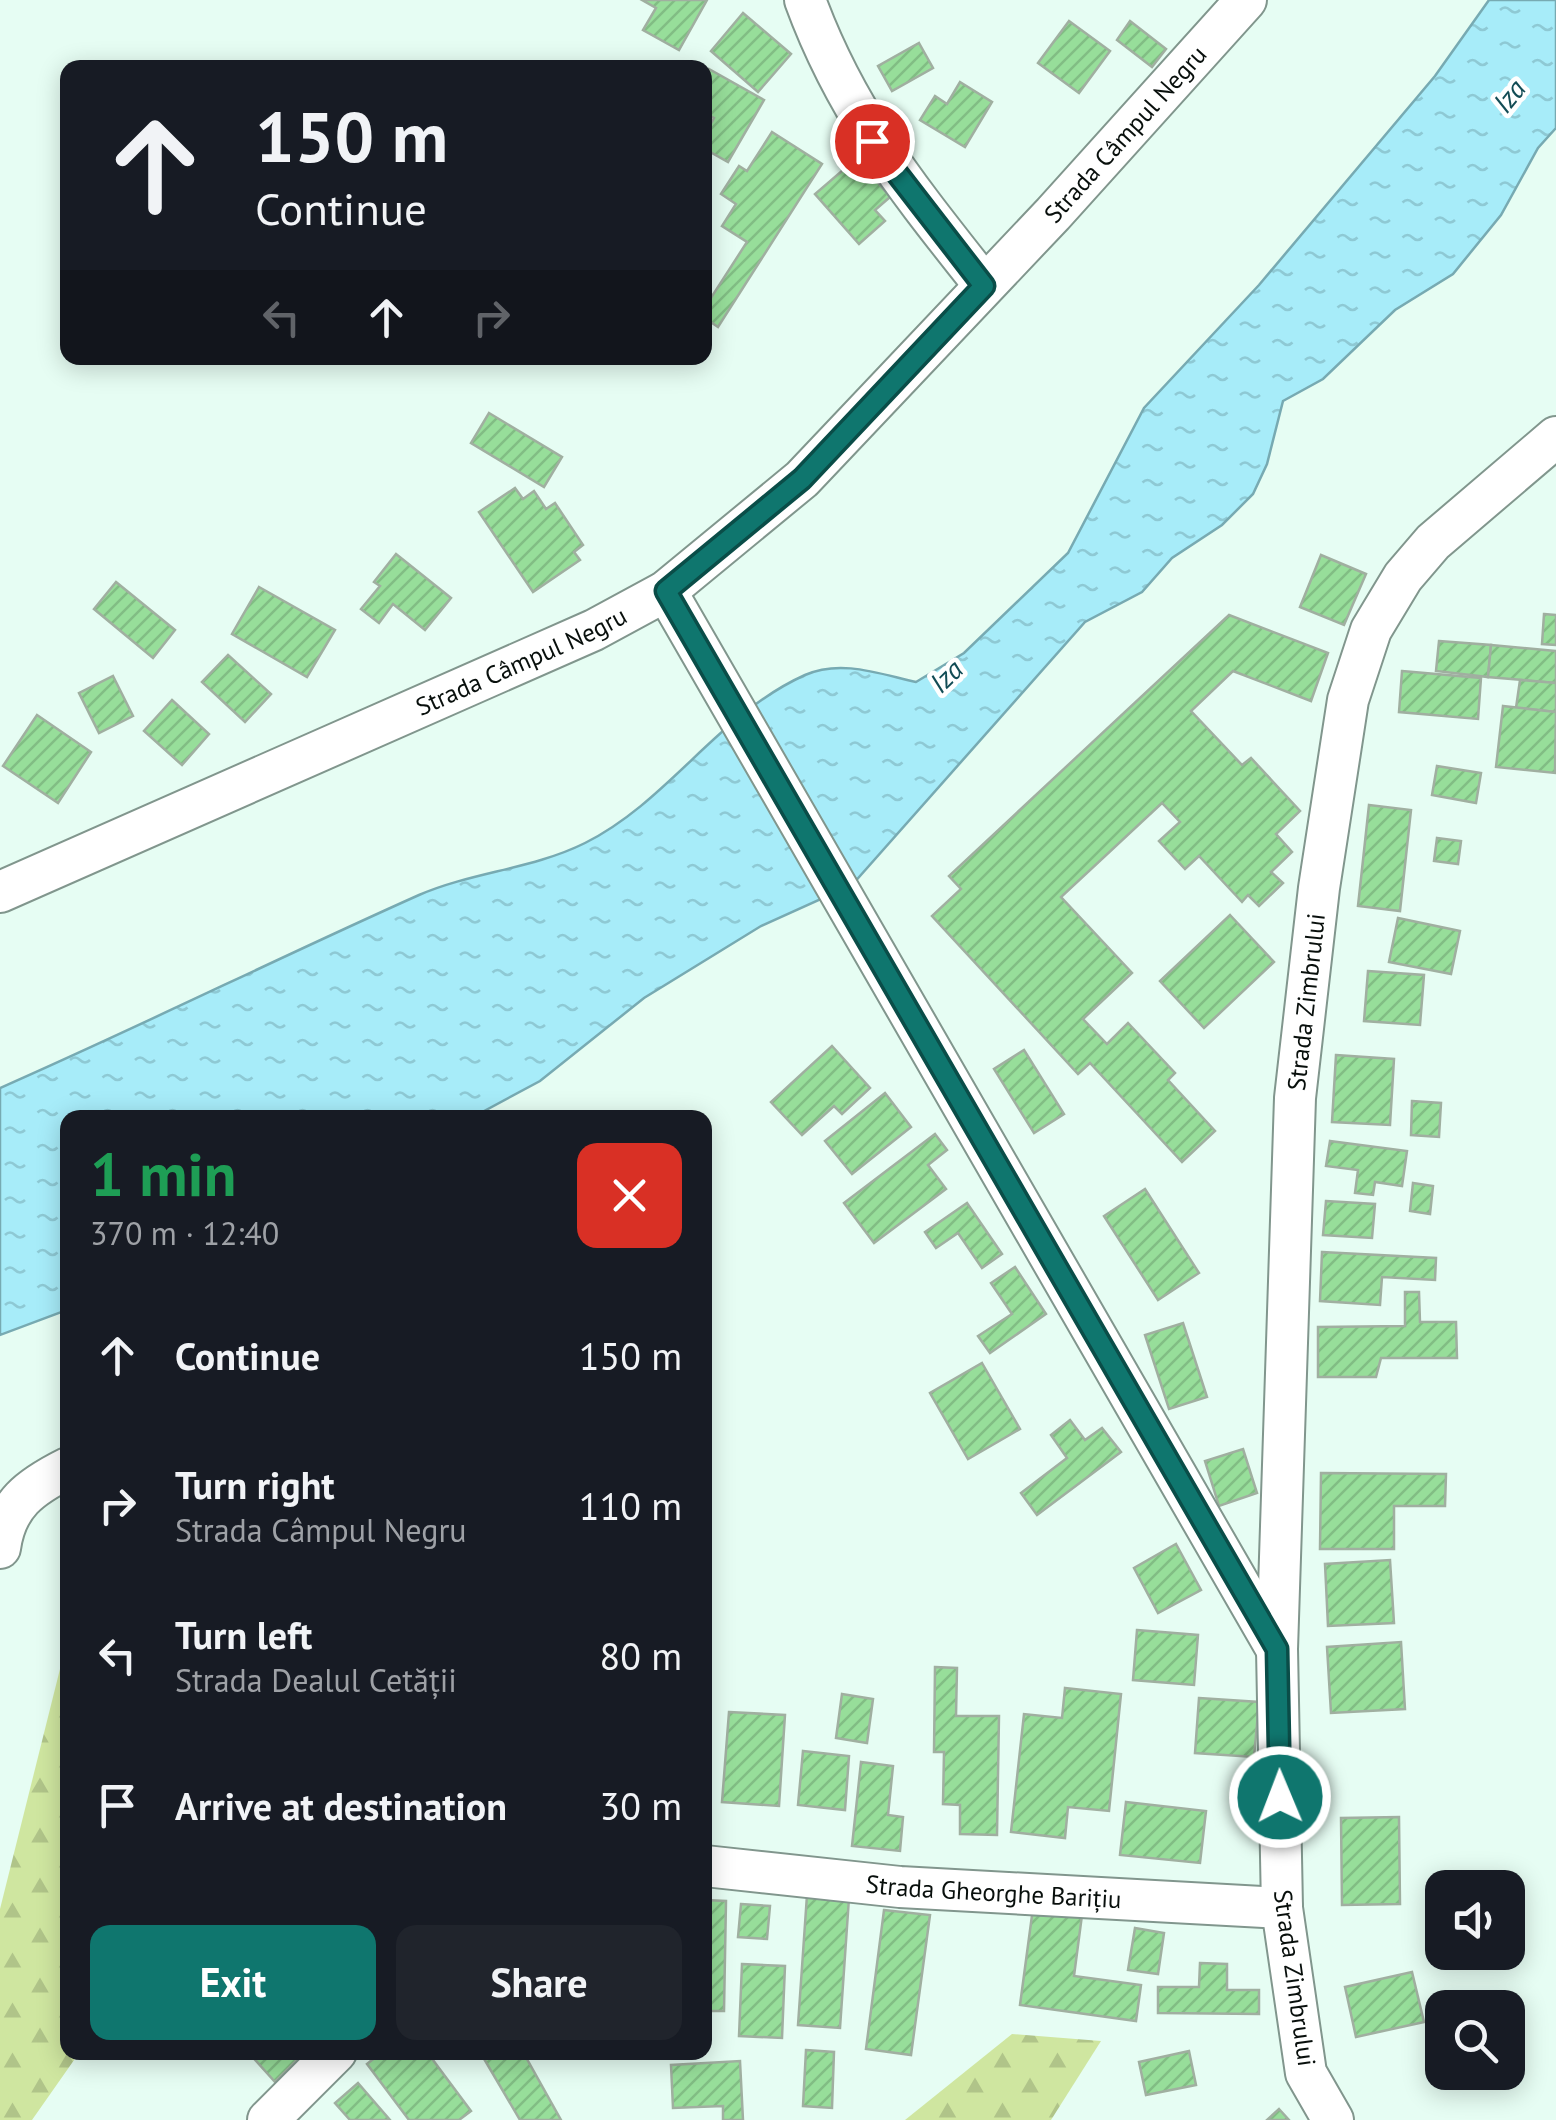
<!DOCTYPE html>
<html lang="en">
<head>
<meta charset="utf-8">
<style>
  :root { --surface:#171b24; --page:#20242c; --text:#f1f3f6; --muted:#9ea1a6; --accent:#0f766e }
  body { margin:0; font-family:"PT Sans",sans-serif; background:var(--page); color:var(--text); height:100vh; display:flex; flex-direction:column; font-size:38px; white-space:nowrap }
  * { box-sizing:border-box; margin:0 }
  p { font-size:32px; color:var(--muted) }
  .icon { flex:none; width:55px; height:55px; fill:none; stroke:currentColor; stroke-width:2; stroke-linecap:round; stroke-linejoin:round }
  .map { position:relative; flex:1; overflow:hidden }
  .sheet { position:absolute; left:60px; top:1110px; width:652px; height:950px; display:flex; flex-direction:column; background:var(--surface); border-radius:20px; box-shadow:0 5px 25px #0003 }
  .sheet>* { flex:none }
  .guide { position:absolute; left:60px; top:60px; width:652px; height:305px; border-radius:20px; box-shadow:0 5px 25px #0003; background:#171b24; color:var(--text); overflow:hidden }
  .controls { position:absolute; left:1425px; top:1870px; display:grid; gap:20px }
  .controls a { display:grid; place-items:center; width:100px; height:100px; border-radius:20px; background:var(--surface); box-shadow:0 5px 25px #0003; font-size:50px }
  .pin { position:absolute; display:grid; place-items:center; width:85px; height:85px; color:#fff; margin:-42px; border:5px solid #fff; border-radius:50%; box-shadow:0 2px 10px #0007 }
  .me { position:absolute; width:110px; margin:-55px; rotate:359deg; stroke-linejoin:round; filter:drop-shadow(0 0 8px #0008) }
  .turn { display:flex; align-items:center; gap:35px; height:210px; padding:0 30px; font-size:45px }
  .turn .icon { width:130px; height:130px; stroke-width:2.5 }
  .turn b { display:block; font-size:70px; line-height:85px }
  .lanes { display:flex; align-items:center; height:95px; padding:0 30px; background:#0003; justify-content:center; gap:50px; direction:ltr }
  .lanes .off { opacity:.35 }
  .round { display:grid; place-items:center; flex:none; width:105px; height:105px; border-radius:20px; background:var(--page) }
  .head { display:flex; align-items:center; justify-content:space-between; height:170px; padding:0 30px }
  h1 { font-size:60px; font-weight:600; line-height:75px; color:#1e9e55 }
  .primary-button { display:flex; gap:20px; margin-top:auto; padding:20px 30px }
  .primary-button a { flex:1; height:115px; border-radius:20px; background:var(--accent); color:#fff; font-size:40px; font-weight:600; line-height:115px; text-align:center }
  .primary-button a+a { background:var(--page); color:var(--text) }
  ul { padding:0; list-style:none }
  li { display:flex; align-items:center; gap:30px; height:150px; padding:0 30px }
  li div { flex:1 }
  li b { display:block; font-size:38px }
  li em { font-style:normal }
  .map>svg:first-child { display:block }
  .forest { fill:url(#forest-firs) }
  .water { fill:url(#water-ripples); stroke:#77aab2; stroke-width:2.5 }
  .building { fill:url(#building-hatch); stroke:#a0afa0; stroke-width:2.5 }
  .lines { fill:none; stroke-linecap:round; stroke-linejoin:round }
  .street-casing { stroke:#81968d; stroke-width:44 }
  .street { stroke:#fff; stroke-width:40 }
  .route-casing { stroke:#0a4d48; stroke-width:25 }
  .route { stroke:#0f766e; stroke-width:18 }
  .labels { text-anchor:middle; stroke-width:9; stroke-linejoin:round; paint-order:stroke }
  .street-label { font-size:25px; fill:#080f0c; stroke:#fff }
  .water-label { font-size:28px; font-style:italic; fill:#124c55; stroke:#fff }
</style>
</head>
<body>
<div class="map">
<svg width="1556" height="2120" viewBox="0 0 1556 2120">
  <defs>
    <pattern id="forest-firs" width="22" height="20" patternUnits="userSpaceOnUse" patternTransform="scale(2.5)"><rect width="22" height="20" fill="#cfe6a0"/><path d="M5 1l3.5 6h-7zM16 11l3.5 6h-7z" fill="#b0c489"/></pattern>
    <pattern id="water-ripples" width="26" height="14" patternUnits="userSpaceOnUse" patternTransform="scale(2.5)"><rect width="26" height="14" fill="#a7ecf9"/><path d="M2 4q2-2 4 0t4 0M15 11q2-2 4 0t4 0" fill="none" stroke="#8ec9d4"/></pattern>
    <pattern id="building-hatch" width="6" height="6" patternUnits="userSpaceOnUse" patternTransform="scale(2.5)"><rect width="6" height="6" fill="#97de9a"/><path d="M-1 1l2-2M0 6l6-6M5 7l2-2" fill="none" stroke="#81bd84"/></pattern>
  </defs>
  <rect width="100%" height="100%" fill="#e6fdf3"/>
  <!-- forest -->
  <g class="forest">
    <polygon points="67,1641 68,2052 79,2053 32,2120 0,2120 0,1909"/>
    <polygon points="1012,2034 1101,2041 1051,2120 905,2120"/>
  </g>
  <!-- water -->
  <path class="water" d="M1489,0H1556V128L1538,148L1501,215L1453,274L1395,310L1323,379L1283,401L1267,464L1253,494L1222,525L1172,558L1142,592L1085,622L852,885L761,926L644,998L540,1081L473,1117L68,1118L67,1310L0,1335V1088C141,1026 278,958 419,895C472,872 533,869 585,843C669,801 718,714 805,675C841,659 880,674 916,682L964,653L1068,553L1144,408L1259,285L1435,76Z"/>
  <!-- building -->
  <g class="building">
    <polygon points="642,0 707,0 679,50 643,30 656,8"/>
    <polygon points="743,13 791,54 758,92 711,51"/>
    <polygon points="1069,21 1110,51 1079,93 1038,63"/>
    <polygon points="1130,21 1166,49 1152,67 1117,40"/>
    <polygon points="919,43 933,68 892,91 878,66"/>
    <polygon points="709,69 764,100 728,162 705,149 705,134 714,118 705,113 705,76"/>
    <polygon points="960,82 992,102 965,147 920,120 935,96 947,104"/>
    <polygon points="772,132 822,164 718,327 705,318 705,307 747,242 722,226 736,204 721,194 739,166 747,171"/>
    <polygon points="857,158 890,197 875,210 885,221 859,244 815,194"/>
    <polygon points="489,413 562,457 544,487 471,443"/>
    <polygon points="515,488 523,499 534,491 546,509 555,503 583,545 574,552 580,560 533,592 479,512"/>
    <polygon points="396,554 451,598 425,630 393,604 379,623 361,609 380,586 374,582"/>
    <polygon points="1321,555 1366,574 1344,625 1300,607"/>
    <polygon points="116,582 175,630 153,658 94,609"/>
    <polygon points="259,587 335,630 307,677 232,634"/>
    <polygon points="1544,614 1556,615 1556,645 1542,644"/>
    <polygon points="1229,615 1328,653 1311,701 1233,671 1191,711 1242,765 1251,758 1300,811 1276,834 1292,852 1271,872 1283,883 1259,906 1248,895 1242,902 1199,856 1185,869 1159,841 1180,822 1162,803 1061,897 1132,973 1083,1019 1107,1044 1128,1023 1175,1073 1168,1080 1215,1131 1182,1162 1090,1063 1078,1074 932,916 961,889 949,876"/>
    <polygon points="1439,641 1491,645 1488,677 1436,671"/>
    <polygon points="1491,645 1556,651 1556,683 1488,677"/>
    <polygon points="228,655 271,694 245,722 202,682"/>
    <polygon points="1402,671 1481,678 1478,719 1399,712"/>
    <polygon points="113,676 133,716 99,733 79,693"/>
    <polygon points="1520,680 1556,683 1556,712 1516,708"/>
    <polygon points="172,700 209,734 182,765 144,731"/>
    <polygon points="1503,706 1556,712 1555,773 1496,767"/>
    <polygon points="37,715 91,752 58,803 3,766"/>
    <polygon points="1437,766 1481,773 1476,803 1432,795"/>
    <polygon points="1369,805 1411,810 1400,911 1358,906"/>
    <polygon points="1437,838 1461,841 1458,864 1434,861"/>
    <polygon points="1230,915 1274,962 1204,1028 1160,981"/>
    <polygon points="1398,918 1460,931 1451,974 1389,962"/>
    <polygon points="1368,971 1424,975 1420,1025 1364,1021"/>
    <polygon points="832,1046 870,1088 842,1114 834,1106 802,1135 771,1102"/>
    <polygon points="1024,1050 1064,1114 1034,1133 994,1069"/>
    <polygon points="1336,1055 1394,1059 1390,1125 1332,1122"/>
    <polygon points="885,1093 911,1127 852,1174 825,1141"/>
    <polygon points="1412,1101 1441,1103 1439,1137 1411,1135"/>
    <polygon points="935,1134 947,1150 928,1165 946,1189 874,1243 844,1203"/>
    <polygon points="1330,1141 1407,1151 1402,1186 1375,1182 1373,1195 1355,1193 1358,1170 1326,1166"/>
    <polygon points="1413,1183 1433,1186 1430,1214 1410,1211"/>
    <polygon points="1145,1189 1199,1273 1158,1300 1104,1216"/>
    <polygon points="1326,1201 1375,1204 1372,1238 1323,1235"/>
    <polygon points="967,1203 1002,1254 982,1268 958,1233 936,1248 925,1232"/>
    <polygon points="1322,1252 1436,1258 1435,1280 1382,1277 1380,1305 1320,1301"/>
    <polygon points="1015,1267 1046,1314 990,1353 978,1336 1012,1314 991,1283"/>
    <polygon points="1405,1292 1419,1292 1420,1322 1456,1322 1457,1358 1381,1358 1376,1377 1318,1377 1318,1327 1405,1326"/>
    <polygon points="1183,1323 1207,1397 1169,1409 1145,1335"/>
    <polygon points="982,1363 1020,1429 968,1459 930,1393"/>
    <polygon points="1070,1420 1085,1440 1102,1428 1121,1452 1037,1515 1021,1493 1067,1458 1051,1435"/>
    <polygon points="1243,1449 1257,1493 1219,1506 1205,1461"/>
    <polygon points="1321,1473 1446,1474 1445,1506 1394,1506 1394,1549 1320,1549"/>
    <polygon points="1176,1544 1201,1590 1158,1613 1134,1568"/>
    <polygon points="1390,1560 1394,1623 1328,1626 1325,1564"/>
    <polygon points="705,1626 710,1626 705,1677"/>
    <polygon points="1137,1630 1198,1635 1194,1685 1133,1680"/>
    <polygon points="1401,1642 1405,1709 1331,1713 1327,1647"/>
    <polygon points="935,1667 957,1668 956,1716 999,1716 997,1835 960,1834 960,1805 943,1804 944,1752 934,1752"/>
    <polygon points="1065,1688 1121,1694 1109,1811 1068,1807 1065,1838 1011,1832 1024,1714 1062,1718"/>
    <polygon points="842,1694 873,1699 867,1743 836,1738"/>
    <polygon points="1199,1698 1259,1702 1254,1757 1195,1753"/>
    <polygon points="729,1712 785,1715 779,1806 722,1802"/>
    <polygon points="803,1751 849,1756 845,1810 798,1805"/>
    <polygon points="861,1762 893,1766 888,1815 903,1817 900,1851 852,1846"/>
    <polygon points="1126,1802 1206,1811 1200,1863 1120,1855"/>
    <polygon points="1399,1817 1400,1904 1342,1905 1341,1818"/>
    <polygon points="807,1895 849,1898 840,2028 798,2025"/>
    <polygon points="705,1900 726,1901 724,2011 705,2011"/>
    <polygon points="741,1904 770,1906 767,1939 738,1937"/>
    <polygon points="1033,1908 1082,1915 1074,1976 1141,1985 1136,2021 1020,2005"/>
    <polygon points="884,1910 930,1915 911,2055 866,2049"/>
    <polygon points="1135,1928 1164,1933 1158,1974 1128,1970"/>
    <polygon points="1200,1963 1227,1964 1227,1990 1259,1990 1259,2014 1158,2013 1158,1987 1199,1987"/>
    <polygon points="742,1964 785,1966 782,2038 739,2036"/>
    <polygon points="1412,1972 1424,2022 1356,2037 1345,1987"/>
    <polygon points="806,2050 834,2052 832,2108 803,2106"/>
    <polygon points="1189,2051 1196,2085 1146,2095 1139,2062"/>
    <polygon points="248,2052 305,2052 275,2082"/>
    <polygon points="382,2052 427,2052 471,2111 459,2120 409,2120 367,2064"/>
    <polygon points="480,2052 523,2052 561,2120 520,2120"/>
    <polygon points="740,2061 743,2120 723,2120 723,2106 673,2108 671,2065"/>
    <polygon points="358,2083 390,2120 350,2120 335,2103"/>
    <polygon points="1279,2109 1289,2120 1267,2120"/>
  </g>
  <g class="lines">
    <!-- street casing -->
    <g class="street-casing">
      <g id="street">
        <path d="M805,0C847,115 910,191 984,285"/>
        <polyline points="666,591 1276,1648"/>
        <path id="s1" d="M0,892L594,630L666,591L802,479L1053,214L1246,0"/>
        <path d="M0,1548C6,1504 30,1487 68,1468"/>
        <path id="s2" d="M705,1866L900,1887L1282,1908"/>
        <polyline points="268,2120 336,2052"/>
        <path id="s3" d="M1333,2120L1306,2073L1282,1908L1277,1649L1295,1098L1319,888L1348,700L1371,630L1403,577L1433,542L1556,437"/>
      </g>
    </g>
    <!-- street -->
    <use href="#street" class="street"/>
  </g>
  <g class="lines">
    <!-- route casing -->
    <g class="route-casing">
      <polyline id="route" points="872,141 984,286 802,479 666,591 1277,1649 1280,1797"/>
    </g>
    <!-- route -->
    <use href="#route" class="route"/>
  </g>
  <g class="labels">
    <!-- street labels -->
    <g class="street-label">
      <text dy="9" stroke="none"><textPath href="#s1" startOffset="1380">Strada Câmpul Negru</textPath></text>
      <text dy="9" stroke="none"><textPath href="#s1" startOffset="570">Strada Câmpul Negru</textPath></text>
      <text dy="9" stroke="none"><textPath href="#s3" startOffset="1128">Strada Zimbrului</textPath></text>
      <text dy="9" stroke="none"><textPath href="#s2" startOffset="290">Strada Gheorghe Barițiu</textPath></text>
      <text transform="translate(1295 1978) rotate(82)" y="9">Strada Zimbrului</text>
    </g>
    <!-- water labels -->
    <g class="water-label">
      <text transform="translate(1509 96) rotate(-51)" y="10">Iza</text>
      <text transform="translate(946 676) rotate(-44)" y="10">Iza</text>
    </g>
  </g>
</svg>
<div class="controls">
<a><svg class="icon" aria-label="sound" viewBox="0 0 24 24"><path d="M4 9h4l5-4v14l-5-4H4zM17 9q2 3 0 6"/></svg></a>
<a><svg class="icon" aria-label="search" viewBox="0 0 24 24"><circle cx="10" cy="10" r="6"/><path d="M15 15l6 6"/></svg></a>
</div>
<div class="pin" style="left:872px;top:141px;background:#d93025"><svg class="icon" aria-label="arrive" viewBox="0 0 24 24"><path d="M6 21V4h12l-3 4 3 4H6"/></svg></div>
<svg class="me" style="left:1280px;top:1797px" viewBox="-20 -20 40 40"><circle r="17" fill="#0f766e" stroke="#fff" stroke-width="3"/><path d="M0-11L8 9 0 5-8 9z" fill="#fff"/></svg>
<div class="guide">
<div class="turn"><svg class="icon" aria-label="ahead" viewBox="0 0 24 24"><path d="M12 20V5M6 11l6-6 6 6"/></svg><div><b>150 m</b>Continue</div></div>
<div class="lanes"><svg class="icon off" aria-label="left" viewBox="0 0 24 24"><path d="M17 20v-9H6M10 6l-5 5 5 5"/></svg><svg class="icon" aria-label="ahead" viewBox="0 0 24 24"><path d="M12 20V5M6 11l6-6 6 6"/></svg><svg class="icon off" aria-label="right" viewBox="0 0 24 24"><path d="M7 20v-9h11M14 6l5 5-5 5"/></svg></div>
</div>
<section class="sheet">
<div class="head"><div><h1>1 min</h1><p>370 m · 12:40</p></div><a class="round" style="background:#d93025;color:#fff"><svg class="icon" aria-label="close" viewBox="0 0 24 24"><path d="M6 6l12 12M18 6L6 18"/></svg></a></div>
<ul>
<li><svg class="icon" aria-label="ahead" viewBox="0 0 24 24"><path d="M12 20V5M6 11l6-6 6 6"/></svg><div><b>Continue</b></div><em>150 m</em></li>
<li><svg class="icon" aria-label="right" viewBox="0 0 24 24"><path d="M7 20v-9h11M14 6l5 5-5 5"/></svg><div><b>Turn right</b><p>Strada Câmpul Negru</p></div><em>110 m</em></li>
<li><svg class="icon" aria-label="left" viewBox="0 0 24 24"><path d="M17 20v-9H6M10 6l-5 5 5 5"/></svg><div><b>Turn left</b><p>Strada Dealul Cetății</p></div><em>80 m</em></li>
<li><svg class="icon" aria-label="arrive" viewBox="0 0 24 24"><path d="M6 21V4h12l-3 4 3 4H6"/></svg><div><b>Arrive at destination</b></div><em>30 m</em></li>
</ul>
<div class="primary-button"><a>Exit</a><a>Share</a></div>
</section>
</div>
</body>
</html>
